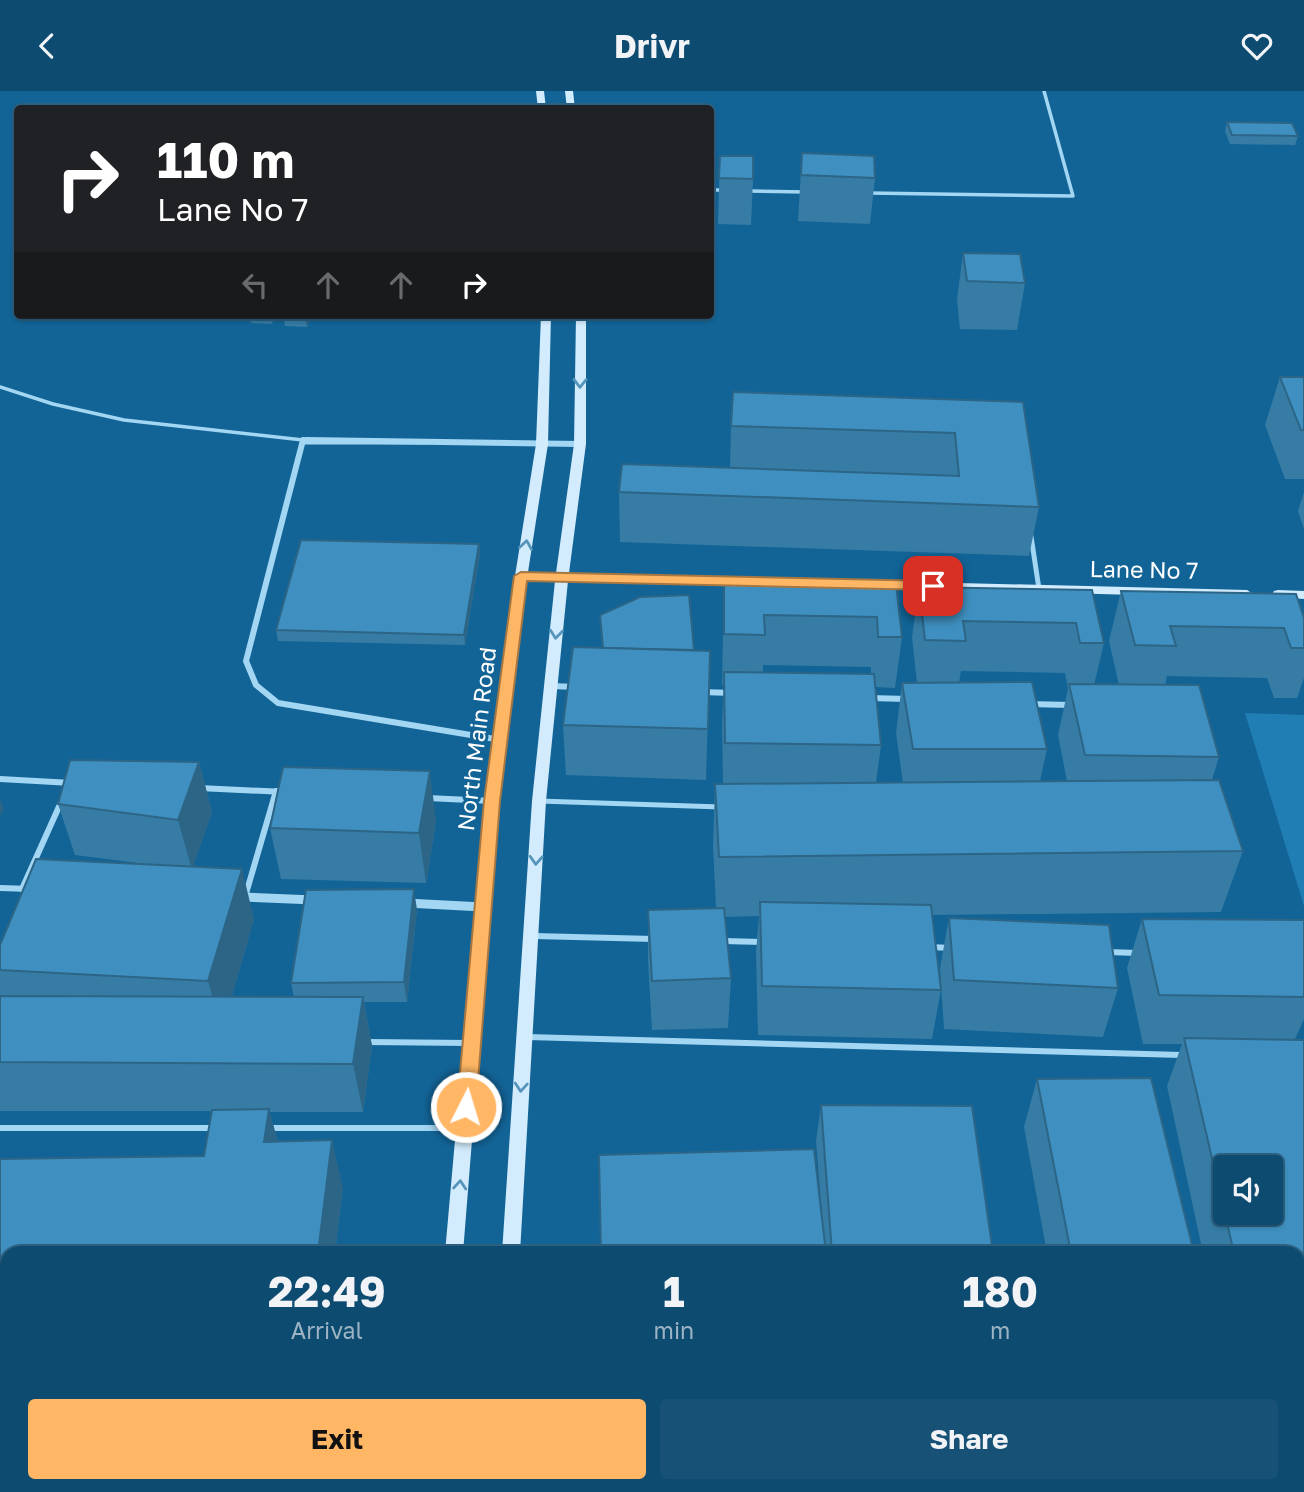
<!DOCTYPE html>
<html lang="en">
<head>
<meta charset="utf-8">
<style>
  :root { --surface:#0e4b71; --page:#175276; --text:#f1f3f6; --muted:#9bb3c3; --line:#2e6384; --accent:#ffb765 }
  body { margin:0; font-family:"Golos Text",sans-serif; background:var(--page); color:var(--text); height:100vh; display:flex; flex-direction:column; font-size:26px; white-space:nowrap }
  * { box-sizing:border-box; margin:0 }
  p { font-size:23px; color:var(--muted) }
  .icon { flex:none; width:38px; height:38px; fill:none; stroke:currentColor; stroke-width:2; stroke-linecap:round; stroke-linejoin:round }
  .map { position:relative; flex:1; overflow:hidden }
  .panel { position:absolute; left:0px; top:1155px; width:1306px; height:247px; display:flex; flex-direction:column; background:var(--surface); border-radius:21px 21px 0 0; box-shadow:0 2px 5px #0004,0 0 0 2px var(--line) }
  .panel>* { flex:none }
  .banner { position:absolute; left:14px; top:14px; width:700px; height:214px; border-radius:7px; box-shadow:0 2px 5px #0004,0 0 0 2px var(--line); background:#202124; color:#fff; overflow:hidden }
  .fabs { position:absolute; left:1213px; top:1064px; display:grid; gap:14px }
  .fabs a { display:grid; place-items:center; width:70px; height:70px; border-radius:7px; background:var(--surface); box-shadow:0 2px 5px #0004,0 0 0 2px var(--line); font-size:35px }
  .pin { position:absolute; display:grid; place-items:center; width:60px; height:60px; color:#fff; margin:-30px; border-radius:14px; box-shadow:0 4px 10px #0006 }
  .me { position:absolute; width:77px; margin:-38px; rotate:5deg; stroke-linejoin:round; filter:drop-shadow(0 0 5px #0008) }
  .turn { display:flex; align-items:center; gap:24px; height:147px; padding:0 28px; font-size:32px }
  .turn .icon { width:91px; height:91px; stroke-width:2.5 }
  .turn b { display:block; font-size:49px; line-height:60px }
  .lanes { display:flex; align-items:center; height:66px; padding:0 28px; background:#0003; justify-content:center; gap:35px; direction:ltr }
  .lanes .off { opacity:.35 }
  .eta { display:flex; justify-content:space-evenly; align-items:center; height:119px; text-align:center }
  .eta b { font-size:42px; font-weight:700; line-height:49px }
  .action { display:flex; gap:14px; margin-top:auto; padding:14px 28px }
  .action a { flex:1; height:80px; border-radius:7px; background:var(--accent); color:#111; font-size:28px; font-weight:700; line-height:80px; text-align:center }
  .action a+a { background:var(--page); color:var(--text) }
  header { display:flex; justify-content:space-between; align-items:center; height:91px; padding:0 28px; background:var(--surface); font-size:32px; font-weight:700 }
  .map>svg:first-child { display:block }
  .green { fill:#217eb4 }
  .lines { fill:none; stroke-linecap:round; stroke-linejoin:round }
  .lane-far2 { stroke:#a3d6f3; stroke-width:3.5 }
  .lane-far1 { stroke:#a3d6f3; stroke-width:5 }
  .lane { stroke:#a3d6f3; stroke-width:6 }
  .street-far2 { stroke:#a3d6f3; stroke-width:5 }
  .street-far1 { stroke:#a3d6f3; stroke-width:6 }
  .street { stroke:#a3d6f3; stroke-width:9 }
  .secondary { fill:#d2ecfd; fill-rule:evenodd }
  .wall { fill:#367ca5; fill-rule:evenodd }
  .shaded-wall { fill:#2c6586 }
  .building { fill:#3f90c0; stroke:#2c6586; stroke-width:2; fill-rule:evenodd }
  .oneway { stroke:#5594bb }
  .route { fill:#ffb765; stroke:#a67742; stroke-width:2 }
  .labels { text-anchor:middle; stroke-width:6; stroke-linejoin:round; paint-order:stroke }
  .street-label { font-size:23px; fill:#fff; stroke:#126497 }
</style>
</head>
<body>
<header><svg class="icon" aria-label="back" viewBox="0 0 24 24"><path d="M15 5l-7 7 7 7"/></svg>Drivr<svg class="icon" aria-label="heart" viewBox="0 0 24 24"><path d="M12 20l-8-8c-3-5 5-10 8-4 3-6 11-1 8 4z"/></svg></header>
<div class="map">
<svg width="1304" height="1401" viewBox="0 0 1304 1401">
  <rect width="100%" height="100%" fill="#126497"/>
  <!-- green -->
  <polygon class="green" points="1245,622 1304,624 1304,815"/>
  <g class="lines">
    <!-- lane-far2 -->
    <g class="lane-far2">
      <polyline points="710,99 725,99"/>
      <polyline points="749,100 805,101"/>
      <polyline points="868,102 1073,105 1044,0"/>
      <polyline points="0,296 53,313 124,329 303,349"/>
    </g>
    <!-- lane-far1 -->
    <g class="lane-far1">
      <polyline points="1031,445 1039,498"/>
      <polyline points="539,710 721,716"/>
    </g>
    <!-- lane -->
    <g class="lane">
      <polyline points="534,845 654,848"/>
      <polyline points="723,850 762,851"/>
      <polyline points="930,856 951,857"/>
      <polyline points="1108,861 1137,862"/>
      <polyline points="527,946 1182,964"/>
      <polyline points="366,951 469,952"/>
      <polyline points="0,1037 213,1037"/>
      <polyline points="268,1037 462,1037"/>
      <polyline points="0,1344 7,1344"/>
    </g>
    <!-- street-far2 -->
    <polyline class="street-far2" points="303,351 427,351"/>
    <!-- street-far1 -->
    <g class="street-far1">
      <polyline points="303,349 246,570 256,594 278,612 501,649"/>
      <polyline points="306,349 580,353"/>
      <polyline points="551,595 575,596"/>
      <polyline points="702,601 732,602"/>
      <polyline points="870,607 907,608"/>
      <polyline points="1027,613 1071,614"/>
      <polyline points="0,688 72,692"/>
      <polyline points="199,697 285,701"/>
      <polyline points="427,707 492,710"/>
      <polyline points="0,797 31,798"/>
      <polyline points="22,798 62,709"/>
      <polyline points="242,806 266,807"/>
      <polyline points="245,806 276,700"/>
    </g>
    <!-- street -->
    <g class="street">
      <polyline points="242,806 314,809"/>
      <polyline points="406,812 483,816"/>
      <polyline points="1298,1374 1304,1373"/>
      <polyline points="762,1401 884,1395"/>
    </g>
    <!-- secondary -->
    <g class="secondary">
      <polygon points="536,0 544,0 546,18 538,18"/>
      <polygon points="565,0 573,0 575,18 567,18"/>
      <polygon points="541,224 551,224 548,353 528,481 556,482 574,353 576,224 586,224 586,353 569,482 743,486 749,490 743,494 568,490 546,710 520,1162 502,1162 532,710 555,490 527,489 499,710 463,1162 445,1162 485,710 515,485 536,353"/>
      <polygon points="879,490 1247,499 1253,503 1247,507 875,497 873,494"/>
      <polygon points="1278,499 1304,500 1304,508 1274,506 1272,503 1274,500"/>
      <rect x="423" y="1395" width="20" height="6"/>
      <polygon points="487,1395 507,1395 506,1401 486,1401"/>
    </g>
  </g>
  <!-- wall -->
  <g class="wall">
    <polygon points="1227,31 1298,45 1295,54 1230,53 1225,40"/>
    <polygon points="802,62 875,87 870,133 798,130"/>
    <polygon points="720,65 753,88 751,134 718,133"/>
    <polygon points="963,162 1025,192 1017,239 960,238 957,209"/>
    <polygon points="129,224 153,224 152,226 129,226"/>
    <polygon points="162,224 187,224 185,230 163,229"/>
    <polygon points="234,224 328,224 326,230 309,230 307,236 285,235 283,226 275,226 272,233 251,232 250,227 235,226"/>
    <polygon points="1280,286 1304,286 1304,388 1285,388 1265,334"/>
    <polygon points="1023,311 1039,416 1029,465 620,451 619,401 730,377 731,335"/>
    <polygon points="1304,401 1304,438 1298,420"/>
    <polygon points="479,453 480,463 465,554 278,550 276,539"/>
    <path d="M724,490L896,493L902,546L895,597L876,596L881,654L876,692H903L896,642L902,592H917L912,546L919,496L1092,499L1104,552L1094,594H1119L1109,550L1121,500L1304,527V587L1297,607H1274L1267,587L1167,585L1165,594L1219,666L1212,689L1243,760L1221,821L932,824L941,899L932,948L758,944L756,861L759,825L725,826L731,887L728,937L652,939L648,869V819L716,817L713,754L715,693H723L722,632L724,594H722ZM763,574L871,576V583L763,582ZM961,580L1065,582L1068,598L1058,644L1067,690H1040L1047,658L959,592Z"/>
    <polygon points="600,524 694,559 710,560 706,689 566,684 563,634 602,556"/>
    <polygon points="199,671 212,721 193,775 254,828 232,905 294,906 291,892 417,819 407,911 364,911 372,955 363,1021 269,1021 278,1051 343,1097 335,1162 7,1162 7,1264 0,1264 0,1068 204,1065 212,1020 0,1020 0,854 146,773 75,764 58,713"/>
    <polygon points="436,730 426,792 281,788 270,737"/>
    <polygon points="949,827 1118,897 1103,946 944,938 940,877"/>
    <polygon points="1142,828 1304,829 1304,928 1295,948 1304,949 1304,1282 1298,1282 1298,1162 1203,1162 1167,995 1182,953 1143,953 1127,877"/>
    <polygon points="1037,988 1194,1162 1047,1162 1024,1036"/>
    <polygon points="821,1014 993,1162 601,1162 822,1124 816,1050"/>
  </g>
  <!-- shaded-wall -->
  <g class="shaded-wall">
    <polygon points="271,224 275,224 272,233"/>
    <polygon points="305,224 308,224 309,230 307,236"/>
    <polygon points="479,453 480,463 465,554 464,544"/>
    <polygon points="199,671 212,721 192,779 178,729"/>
    <polygon points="430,680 436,730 426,792 419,742"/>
    <polygon points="0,708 4,718 0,725"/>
    <polygon points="242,778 254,828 222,940 208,890"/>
    <polygon points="414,798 417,819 407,911 404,891"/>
    <polygon points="363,906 372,955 363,1021 353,973"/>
    <polygon points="269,1018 282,1066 264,1051"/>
    <polygon points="332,1049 343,1097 335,1162 318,1162"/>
    <polygon points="0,1222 7,1235 7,1249 0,1236"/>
  </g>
  <!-- building -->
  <g class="building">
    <polygon points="1227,31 1292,32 1298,45 1232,44"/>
    <polygon points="802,62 874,65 875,87 801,84"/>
    <polygon points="720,65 753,65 753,88 719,87"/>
    <polygon points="963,162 1020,163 1025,192 967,190"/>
    <polygon points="1280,286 1304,286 1304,339 1301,339"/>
    <polygon points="733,301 1023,311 1039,416 619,401 622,373 959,385 955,342 731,335"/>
    <polygon points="301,449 479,453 464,544 276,539"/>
    <polygon points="724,490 896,493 902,546 878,546 877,526 764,524 765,544 724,543"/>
    <polygon points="919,496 1092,499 1104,552 1080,552 1076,532 963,530 966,550 925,549"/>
    <polygon points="1121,500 1296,503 1304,527 1304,557 1291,557 1284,537 1170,535 1176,555 1135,554"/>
    <polygon points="689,504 694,559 603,557 600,524 640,506"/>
    <polygon points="573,556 710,560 708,638 563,634"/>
    <polygon points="724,581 874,583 881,654 725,652"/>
    <polygon points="1032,591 1047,658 913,658 902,592"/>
    <polygon points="1069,593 1199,594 1219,666 1085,664"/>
    <polygon points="70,669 199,671 178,729 58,713"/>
    <polygon points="283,676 430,680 419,742 270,737"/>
    <polygon points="1219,689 1243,760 719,766 715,693"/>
    <polygon points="36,768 242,778 208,890 0,879 0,854"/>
    <polygon points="414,798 404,891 291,892 306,799"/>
    <polygon points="760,811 931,814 941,899 762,895"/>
    <polygon points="724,817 731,887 652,890 648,819"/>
    <polygon points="949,827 1109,834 1118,897 954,889"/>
    <polygon points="1142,828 1304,829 1304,906 1159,904"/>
    <polygon points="0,905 363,906 353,973 0,971"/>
    <path d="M1184,947L1304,949V1237H1298V1162H1234ZM1225,1076H1270V1122H1225Z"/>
    <polygon points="1151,987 1194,1162 1071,1162 1037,988"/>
    <polygon points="821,1014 972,1015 993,1162 832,1162"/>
    <polygon points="269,1018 264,1051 332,1049 318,1162 7,1162 7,1209 0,1209 0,1068 204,1065 212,1019"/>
    <polygon points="814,1058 826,1162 601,1162 599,1064"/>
    <polygon points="0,1369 7,1370 7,1395 249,1395 309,1401 0,1401"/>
  </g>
  <!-- one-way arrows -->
  <defs><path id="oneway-chevron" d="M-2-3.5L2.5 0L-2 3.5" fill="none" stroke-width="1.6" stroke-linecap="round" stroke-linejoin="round" transform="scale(1.75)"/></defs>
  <g class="oneway">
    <use href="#oneway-chevron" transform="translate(580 292) rotate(91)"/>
    <use href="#oneway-chevron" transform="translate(526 454) rotate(-81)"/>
    <use href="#oneway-chevron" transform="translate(556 543) rotate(96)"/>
    <use href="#oneway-chevron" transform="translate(536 769) rotate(93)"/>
    <use href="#oneway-chevron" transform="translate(521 996) rotate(94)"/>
    <use href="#oneway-chevron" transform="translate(460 1094) rotate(-85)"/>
  </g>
  <!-- route -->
  <polygon class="route" points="521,481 933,490 940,495 933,499 527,490 500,710 476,1016 473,1022 466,1024 460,1022 457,1016 484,710 514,485"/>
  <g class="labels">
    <!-- street labels -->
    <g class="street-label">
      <text transform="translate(1144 479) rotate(1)" y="8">Lane No 7</text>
      <text transform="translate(477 648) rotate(-83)" y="8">North Main Road</text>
    </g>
  </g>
</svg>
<div class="fabs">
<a><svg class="icon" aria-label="sound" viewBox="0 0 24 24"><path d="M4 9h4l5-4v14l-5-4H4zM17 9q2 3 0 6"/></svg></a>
</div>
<div class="pin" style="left:933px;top:495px;background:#d93025"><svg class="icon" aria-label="arrive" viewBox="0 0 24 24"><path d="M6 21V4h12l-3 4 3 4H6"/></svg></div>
<svg class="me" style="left:466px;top:1016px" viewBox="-20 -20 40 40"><circle r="17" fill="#ffb765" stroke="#fff" stroke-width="3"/><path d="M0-11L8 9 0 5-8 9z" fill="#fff"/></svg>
<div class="banner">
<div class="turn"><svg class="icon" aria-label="right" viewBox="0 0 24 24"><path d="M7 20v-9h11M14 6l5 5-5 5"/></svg><div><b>110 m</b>Lane No 7</div></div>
<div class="lanes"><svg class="icon off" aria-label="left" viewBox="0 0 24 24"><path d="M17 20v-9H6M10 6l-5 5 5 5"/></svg><svg class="icon off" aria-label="ahead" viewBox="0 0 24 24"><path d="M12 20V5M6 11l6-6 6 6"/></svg><svg class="icon off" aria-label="ahead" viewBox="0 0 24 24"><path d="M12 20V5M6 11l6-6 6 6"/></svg><svg class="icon" aria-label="right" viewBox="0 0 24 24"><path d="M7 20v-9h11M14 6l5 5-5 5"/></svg></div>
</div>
<section class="panel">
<div class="eta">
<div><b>22:49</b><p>Arrival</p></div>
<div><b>1</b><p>min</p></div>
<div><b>180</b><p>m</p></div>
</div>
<div class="action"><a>Exit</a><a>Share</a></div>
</section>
</div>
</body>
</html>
